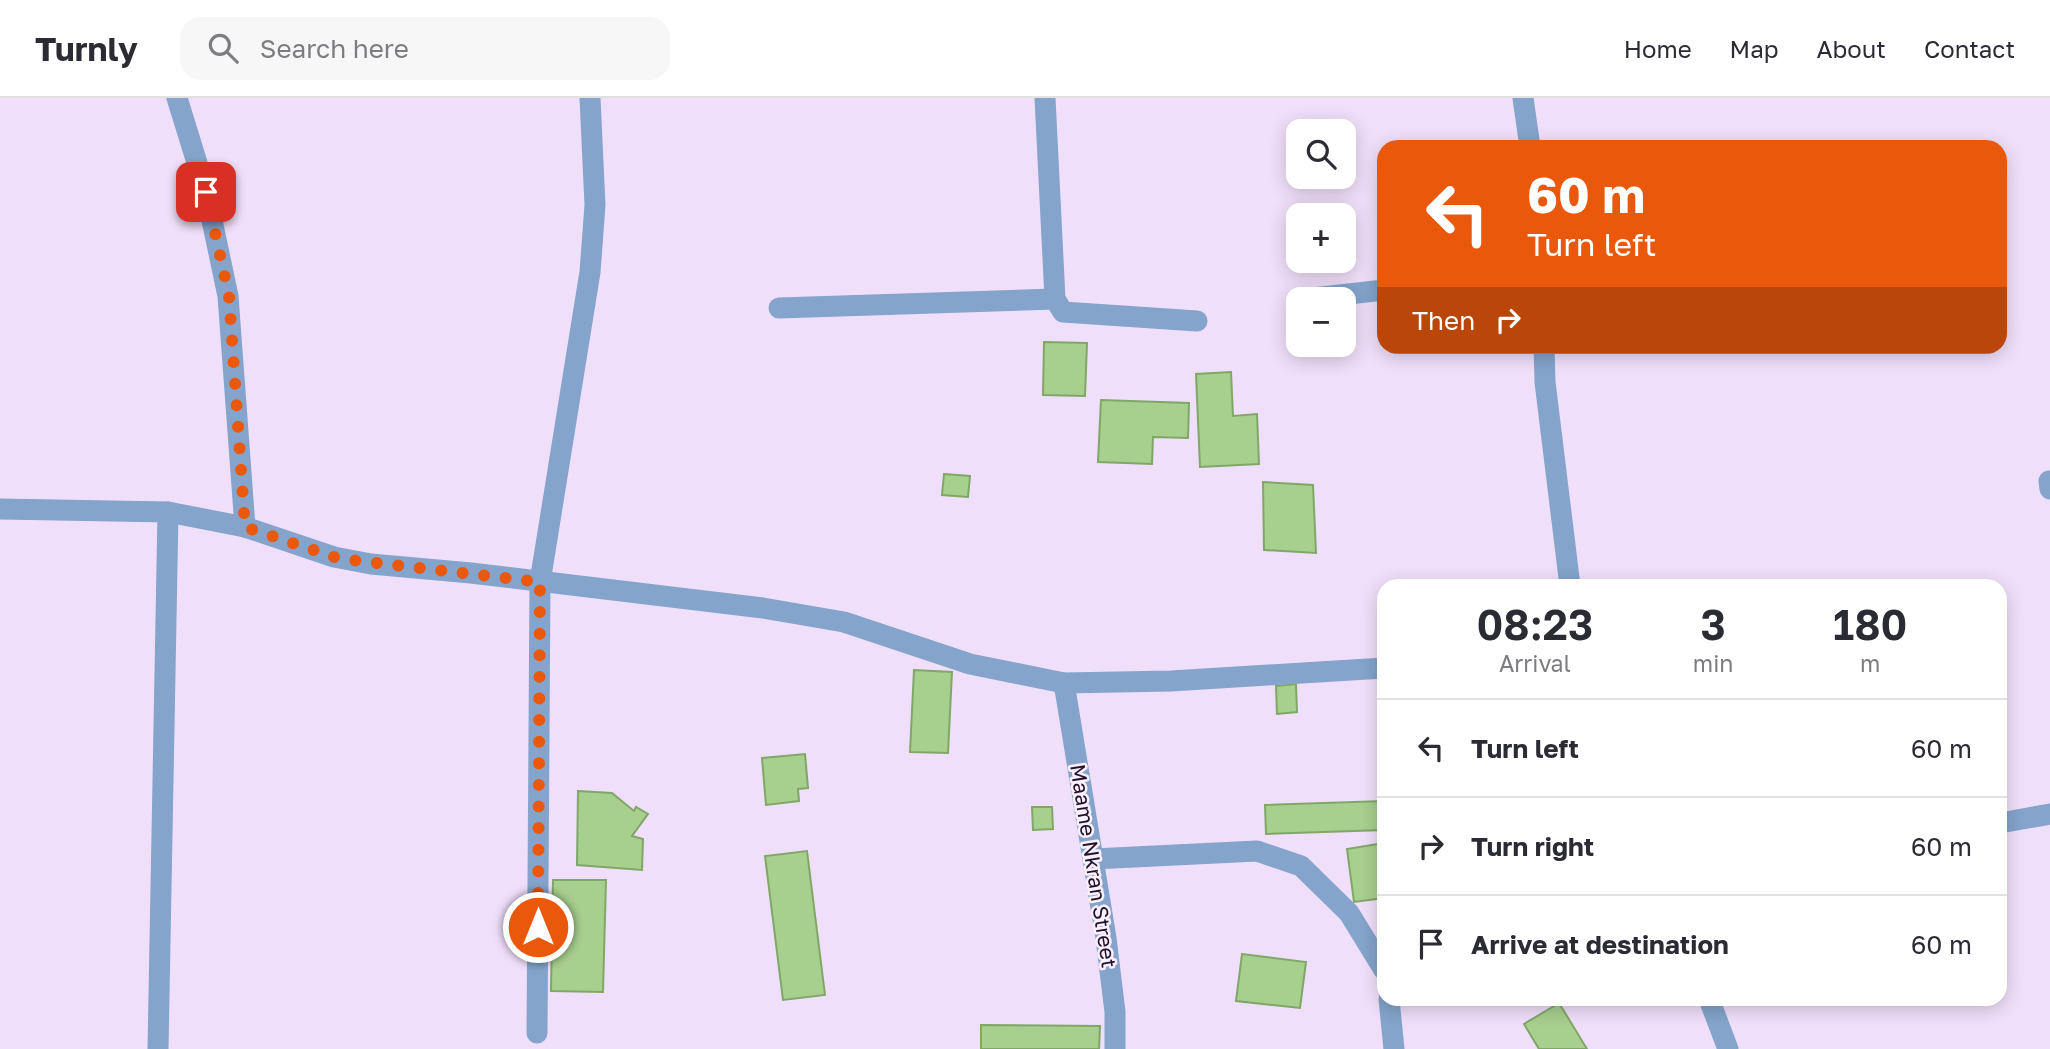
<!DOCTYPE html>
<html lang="en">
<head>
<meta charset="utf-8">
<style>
  :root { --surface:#fff; --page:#f7f7f7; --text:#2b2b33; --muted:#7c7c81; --line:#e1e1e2 }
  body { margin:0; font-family:"Golos Text",sans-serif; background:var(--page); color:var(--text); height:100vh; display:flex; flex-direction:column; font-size:26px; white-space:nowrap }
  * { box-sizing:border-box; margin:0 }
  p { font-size:23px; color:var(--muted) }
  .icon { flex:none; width:38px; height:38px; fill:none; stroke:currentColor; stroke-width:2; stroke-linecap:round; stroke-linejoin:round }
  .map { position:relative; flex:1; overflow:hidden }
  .sheet { position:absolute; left:1377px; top:481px; width:630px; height:427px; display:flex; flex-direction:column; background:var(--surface); border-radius:21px; box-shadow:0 4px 18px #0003 }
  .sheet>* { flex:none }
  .guide { position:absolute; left:1377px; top:42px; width:630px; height:214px; border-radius:21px; box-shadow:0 4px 18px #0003; background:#ea580c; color:#fff; overflow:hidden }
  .controls { position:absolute; left:1286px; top:21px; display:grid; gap:14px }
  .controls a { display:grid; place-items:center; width:70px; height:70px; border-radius:14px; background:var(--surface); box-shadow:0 4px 18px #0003; font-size:35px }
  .pin { position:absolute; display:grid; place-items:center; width:60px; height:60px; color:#fff; margin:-30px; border-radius:14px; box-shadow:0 4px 10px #0006 }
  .me { position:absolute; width:77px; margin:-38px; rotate:0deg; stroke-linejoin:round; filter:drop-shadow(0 0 5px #0008) }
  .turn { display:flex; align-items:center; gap:24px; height:147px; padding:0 35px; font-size:32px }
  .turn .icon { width:91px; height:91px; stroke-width:2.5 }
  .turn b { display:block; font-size:49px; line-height:60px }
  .then { display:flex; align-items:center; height:66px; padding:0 35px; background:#0003; gap:14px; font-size:26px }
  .eta { display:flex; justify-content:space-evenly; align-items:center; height:119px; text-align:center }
  .eta b { font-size:42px; font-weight:600; line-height:49px }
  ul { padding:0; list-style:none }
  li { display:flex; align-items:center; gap:21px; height:98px; padding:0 35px; border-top:2px solid var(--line) }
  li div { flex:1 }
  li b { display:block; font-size:26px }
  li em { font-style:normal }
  header { display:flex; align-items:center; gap:42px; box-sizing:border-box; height:98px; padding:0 35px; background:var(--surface); border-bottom:2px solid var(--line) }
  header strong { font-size:33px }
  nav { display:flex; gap:38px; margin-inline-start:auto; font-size:24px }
  .search { width:490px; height:63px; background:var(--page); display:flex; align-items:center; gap:18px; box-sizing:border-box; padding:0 24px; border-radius:21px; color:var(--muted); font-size:26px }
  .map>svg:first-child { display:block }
  .building { fill:#a7cf8e; stroke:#80a768; stroke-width:2 }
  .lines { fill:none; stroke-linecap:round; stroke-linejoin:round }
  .minor { stroke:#84a4cb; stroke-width:21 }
  .route { stroke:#ea580c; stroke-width:12; stroke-dasharray:0 21.6 }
  .labels { text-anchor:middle; stroke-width:5; stroke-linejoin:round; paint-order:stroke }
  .street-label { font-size:21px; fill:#221229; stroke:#f9f0fd }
</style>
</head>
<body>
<header>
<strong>Turnly</strong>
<div class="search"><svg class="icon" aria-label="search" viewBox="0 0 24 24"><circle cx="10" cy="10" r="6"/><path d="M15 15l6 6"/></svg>Search here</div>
<nav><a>Home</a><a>Map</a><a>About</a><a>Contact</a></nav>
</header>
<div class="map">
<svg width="2050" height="951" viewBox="0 0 2050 951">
  <rect width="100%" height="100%" fill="#f0dffa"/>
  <!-- building -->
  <g class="building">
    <polygon points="1044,244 1087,245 1085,298 1043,297"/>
    <polygon points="1231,274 1233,318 1257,316 1259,366 1200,369 1196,276"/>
    <polygon points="1101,302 1189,305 1188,340 1153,339 1152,366 1098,364"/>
    <polygon points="944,376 970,378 968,399 942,397"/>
    <polygon points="1263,384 1313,387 1316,455 1264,452"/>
    <polygon points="914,572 952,574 948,655 910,654"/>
    <polygon points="1296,586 1297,614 1277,616 1276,588"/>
    <polygon points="805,656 808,690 798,691 799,703 766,707 762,660"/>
    <polygon points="578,693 612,695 634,713 636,709 648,716 632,738 643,741 642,772 577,767"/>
    <polygon points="1384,703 1384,732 1266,736 1265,707"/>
    <polygon points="1032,709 1052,709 1053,731 1033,732"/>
    <polygon points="1384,745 1384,800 1354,804 1347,751"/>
    <polygon points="807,753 825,897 783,902 765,758"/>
    <polygon points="553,782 606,782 603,894 551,893"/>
    <polygon points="1242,856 1306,864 1300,910 1236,903"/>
    <polygon points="1559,905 1587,951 1539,951 1524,926"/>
    <polygon points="981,927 1100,928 1099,951 981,951"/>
  </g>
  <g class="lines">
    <!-- minor -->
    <g class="minor">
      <polyline points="177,0 206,94 228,198 245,429"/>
      <polyline points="1045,0 1055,201 1063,214 1197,223"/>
      <polyline points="1523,0 1530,49"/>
      <polyline points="1313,200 1384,192"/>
      <polyline points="779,210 1055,201"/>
      <polyline points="1544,248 1545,284 1570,488"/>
      <polyline points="2049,383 2050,391"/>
      <polyline points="0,411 168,414 245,429 334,459 371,466 471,475 763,510 844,524 970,566 1064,585 1171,583 1384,570"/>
      <polyline points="1064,585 1106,840 1115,914 1115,951"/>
      <polyline points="2000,725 2050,716"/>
      <polyline points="1093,761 1257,753 1301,768 1349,815 1384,872"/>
      <polyline points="1389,901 1394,951"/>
      <polyline points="1709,901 1728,951"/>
      <polyline points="537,935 540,484 590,174 595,107 590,0"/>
      <polyline points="158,951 168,414"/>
    </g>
  </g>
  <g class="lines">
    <!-- route -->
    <polyline class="route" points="206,94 229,198 245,429 334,459 352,462 540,484 538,829"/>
  </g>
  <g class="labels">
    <!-- street labels -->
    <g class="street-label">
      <text transform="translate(1093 768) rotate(81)" y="7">Maame Nkran Street</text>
    </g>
  </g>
</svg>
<div class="controls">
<a><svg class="icon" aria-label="search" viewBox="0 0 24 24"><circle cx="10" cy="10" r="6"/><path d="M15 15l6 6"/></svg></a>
<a>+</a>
<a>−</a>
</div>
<div class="pin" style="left:206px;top:94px;background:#d93025"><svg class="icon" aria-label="arrive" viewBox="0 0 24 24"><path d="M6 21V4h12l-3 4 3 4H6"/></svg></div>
<svg class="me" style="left:538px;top:829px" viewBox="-20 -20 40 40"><circle r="17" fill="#ea580c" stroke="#fff" stroke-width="3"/><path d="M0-11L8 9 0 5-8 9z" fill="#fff"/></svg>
<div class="guide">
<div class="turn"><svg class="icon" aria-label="left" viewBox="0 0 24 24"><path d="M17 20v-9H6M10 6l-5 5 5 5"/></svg><div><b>60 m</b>Turn left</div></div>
<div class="then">Then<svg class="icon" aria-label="right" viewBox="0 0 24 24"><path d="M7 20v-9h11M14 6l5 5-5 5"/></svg></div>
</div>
<section class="sheet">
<div class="eta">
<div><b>08:23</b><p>Arrival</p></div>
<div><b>3</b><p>min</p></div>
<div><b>180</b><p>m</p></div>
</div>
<ul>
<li><svg class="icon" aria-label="left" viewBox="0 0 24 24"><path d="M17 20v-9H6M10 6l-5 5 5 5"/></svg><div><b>Turn left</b></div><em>60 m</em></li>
<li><svg class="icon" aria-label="right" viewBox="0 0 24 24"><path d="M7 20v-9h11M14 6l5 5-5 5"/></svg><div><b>Turn right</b></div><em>60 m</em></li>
<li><svg class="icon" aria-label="arrive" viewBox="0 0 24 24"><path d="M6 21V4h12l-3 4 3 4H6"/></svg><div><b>Arrive at destination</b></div><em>60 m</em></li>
</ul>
</section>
</div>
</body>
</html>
